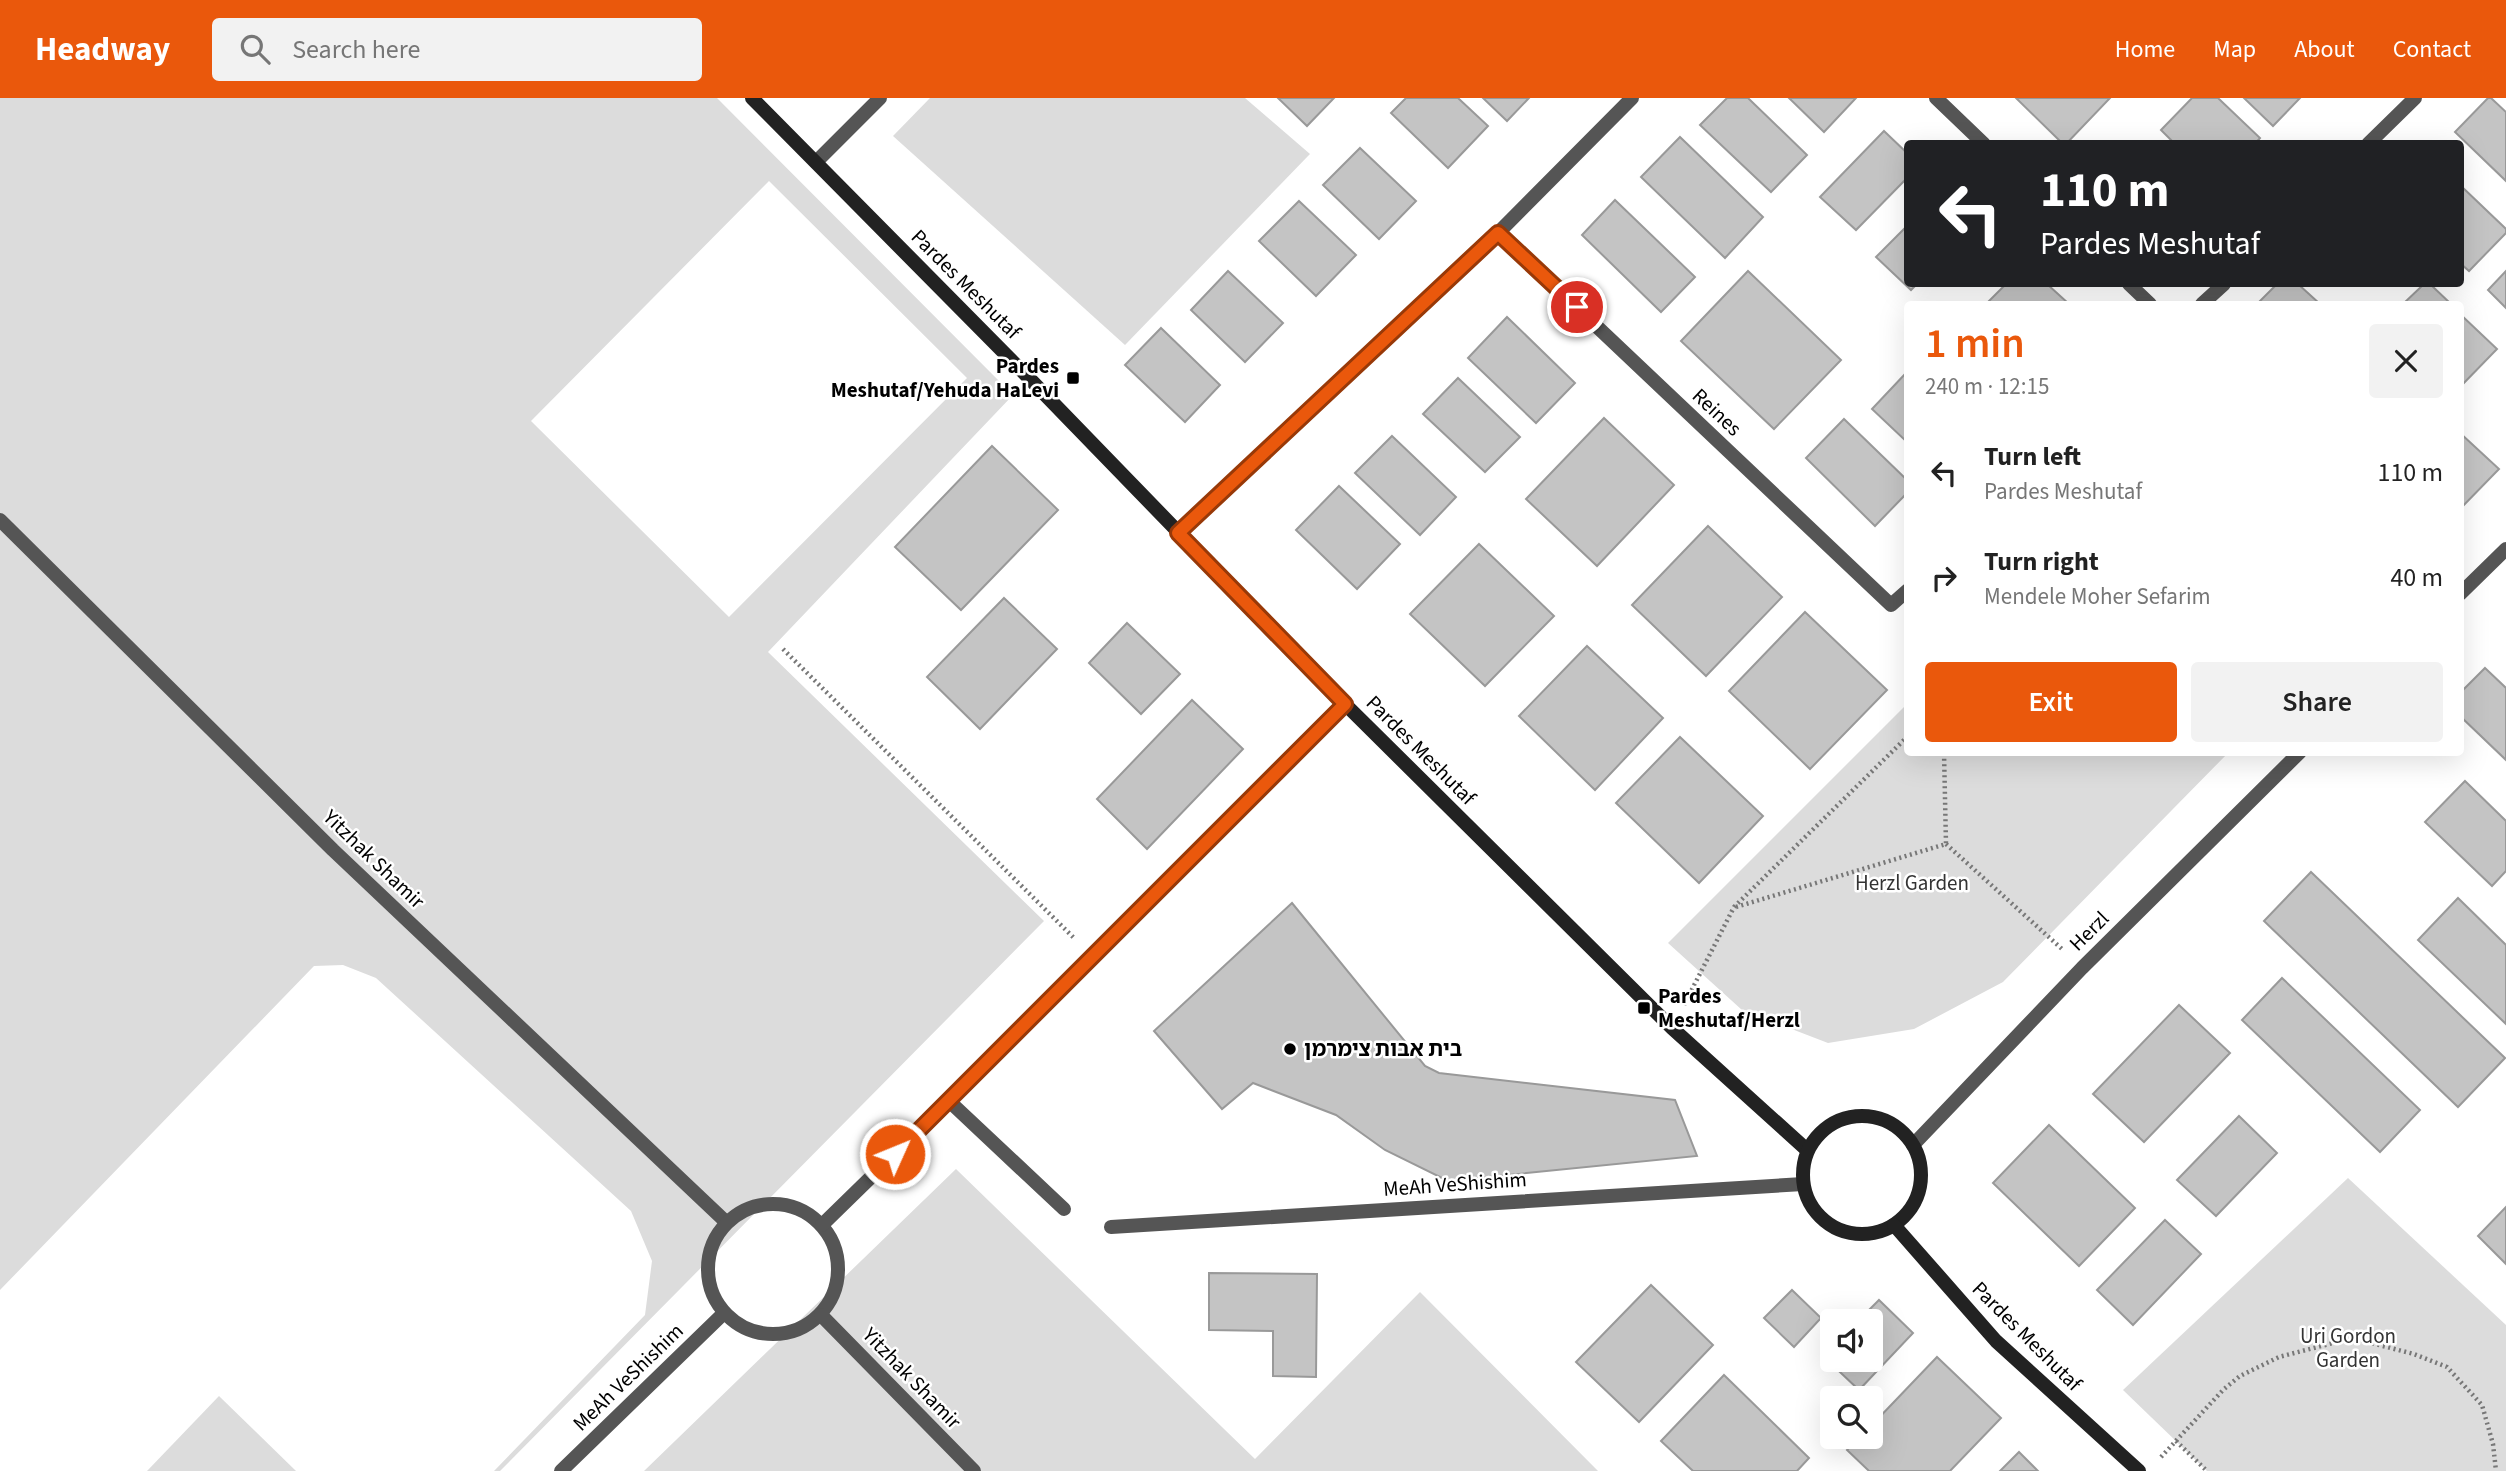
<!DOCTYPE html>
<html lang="en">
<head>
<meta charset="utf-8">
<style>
  :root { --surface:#fff; --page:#f2f2f2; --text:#222; --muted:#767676; --accent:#ea580c }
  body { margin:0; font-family:"Source Sans 3","Noto Sans Hebrew",sans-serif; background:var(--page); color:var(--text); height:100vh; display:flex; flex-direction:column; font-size:26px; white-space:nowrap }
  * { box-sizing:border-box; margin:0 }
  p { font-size:23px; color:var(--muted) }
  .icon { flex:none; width:38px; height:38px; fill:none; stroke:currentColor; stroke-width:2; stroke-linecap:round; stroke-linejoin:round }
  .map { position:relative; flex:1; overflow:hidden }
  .sheet { position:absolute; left:1904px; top:203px; width:560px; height:455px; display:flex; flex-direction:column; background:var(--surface); border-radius:7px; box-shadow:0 7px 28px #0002 }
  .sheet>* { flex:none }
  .guide { position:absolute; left:1904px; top:42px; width:560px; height:147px; border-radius:7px; box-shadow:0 7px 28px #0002; background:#202124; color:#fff; overflow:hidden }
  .fabs { position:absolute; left:1820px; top:1211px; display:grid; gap:14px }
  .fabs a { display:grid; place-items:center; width:63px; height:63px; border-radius:7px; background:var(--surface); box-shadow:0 7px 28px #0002; font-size:35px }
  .pin { position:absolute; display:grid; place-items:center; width:60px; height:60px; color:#fff; margin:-30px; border:4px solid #fff; border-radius:50%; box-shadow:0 2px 7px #0007 }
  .me { position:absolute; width:77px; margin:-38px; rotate:46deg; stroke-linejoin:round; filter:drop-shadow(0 0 5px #0008) }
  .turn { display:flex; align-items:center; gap:24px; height:147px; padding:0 21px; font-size:32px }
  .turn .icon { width:91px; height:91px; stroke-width:2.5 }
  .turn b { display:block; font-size:49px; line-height:60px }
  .round { display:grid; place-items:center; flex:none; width:74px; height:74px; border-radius:7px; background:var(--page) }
  .head { display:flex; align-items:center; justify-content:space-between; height:119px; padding:0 21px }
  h1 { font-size:42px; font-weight:600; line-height:52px; color:var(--accent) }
  .button { display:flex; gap:14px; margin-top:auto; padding:14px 21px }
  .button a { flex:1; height:80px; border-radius:7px; background:var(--accent); color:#fff; font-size:28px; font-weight:600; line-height:80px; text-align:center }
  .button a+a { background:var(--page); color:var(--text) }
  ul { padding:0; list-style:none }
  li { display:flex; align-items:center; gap:21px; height:105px; padding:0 21px }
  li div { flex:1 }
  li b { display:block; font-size:26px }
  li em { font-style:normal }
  header { display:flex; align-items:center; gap:42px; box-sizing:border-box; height:98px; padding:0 35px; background:var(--accent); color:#fff }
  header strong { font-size:33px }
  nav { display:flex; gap:38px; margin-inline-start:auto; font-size:24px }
  .search { width:490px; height:63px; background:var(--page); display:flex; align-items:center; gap:18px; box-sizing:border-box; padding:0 24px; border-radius:7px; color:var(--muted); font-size:26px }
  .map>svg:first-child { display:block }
  .green { fill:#dcdcdc; fill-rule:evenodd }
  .building { fill:#c4c4c4; stroke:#999; stroke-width:2 }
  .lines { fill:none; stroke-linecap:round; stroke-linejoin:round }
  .path { stroke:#777; stroke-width:4.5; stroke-dasharray:2 3.5; stroke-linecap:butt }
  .street { stroke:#555; stroke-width:14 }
  .secondary { stroke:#222; stroke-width:14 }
  .route-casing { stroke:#983908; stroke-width:18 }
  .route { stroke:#ea580c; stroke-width:12 }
  .poi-dot { fill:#000; stroke:#fff; stroke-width:2.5 }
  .labels { text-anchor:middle; stroke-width:5; stroke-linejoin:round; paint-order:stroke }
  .street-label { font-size:21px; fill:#000; stroke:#fff }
  .poi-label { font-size:21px; font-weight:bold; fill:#000; stroke:#fff; text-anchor:start }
  .park-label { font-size:21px; fill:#333; stroke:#fff }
</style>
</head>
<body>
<header>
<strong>Headway</strong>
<div class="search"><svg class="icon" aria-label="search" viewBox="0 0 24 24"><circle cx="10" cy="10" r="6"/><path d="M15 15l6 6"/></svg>Search here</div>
<nav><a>Home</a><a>Map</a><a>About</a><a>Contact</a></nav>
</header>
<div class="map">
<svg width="2506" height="1373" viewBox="0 0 2506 1373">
  <rect width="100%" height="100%" fill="#fff"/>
  <!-- green -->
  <g class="green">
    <path d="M0,0H717L1013,297L768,554L1044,823L500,1373H494L645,1217L652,1163L631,1113L376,880L343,867L314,868L0,1192ZM769,83L967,280L729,519L531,323Z"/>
    <polygon points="930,0 1245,0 1310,56 1125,247 893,38"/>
    <polygon points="1907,606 1908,654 2228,655 2003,884 1914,931 1828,945 1742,912 1668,845"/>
    <polygon points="956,1071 1255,1361 1420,1194 1598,1373 644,1373"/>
    <polygon points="2348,1080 2506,1227 2506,1373 2207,1373 2123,1292"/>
    <polygon points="219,1298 296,1373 147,1373"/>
  </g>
  <!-- building -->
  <g class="building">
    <polygon points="1278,0 1334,0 1307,28"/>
    <polygon points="1406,0 1458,0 1488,28 1448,70 1391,15"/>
    <polygon points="1483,0 1529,0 1507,23"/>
    <polygon points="1727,0 1748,0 1807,57 1771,94 1700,27"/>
    <polygon points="1789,0 1856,0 1824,34"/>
    <polygon points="2016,0 2110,0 2066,46 2063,46"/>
    <polygon points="2192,0 2218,0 2260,40 2255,46 2175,46 2161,32"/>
    <polygon points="2244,0 2300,0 2273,28"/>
    <polygon points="2488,0 2491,0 2506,14 2506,83 2455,34"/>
    <polygon points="1884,33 1908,56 1908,79 1856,132 1820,99"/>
    <polygon points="1680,39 1763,119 1725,160 1641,79"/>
    <polygon points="1360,50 1416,103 1379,141 1323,87"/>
    <polygon points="2460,87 2506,131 2506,135 2469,173 2460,165"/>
    <polygon points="1615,102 1695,179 1661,214 1582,137"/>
    <polygon points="1299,103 1356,157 1316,198 1259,143"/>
    <polygon points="1908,127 1908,186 1917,186 1911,192 1876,159"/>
    <polygon points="1228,173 1283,225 1245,264 1191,212"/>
    <polygon points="1748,173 1841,262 1774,331 1681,243"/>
    <polygon points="2506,173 2506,210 2488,192"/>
    <polygon points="2006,186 2047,186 2069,206 1986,206"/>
    <polygon points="2277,186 2298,186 2320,206 2257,206"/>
    <polygon points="2424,186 2430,186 2451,206 2403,206"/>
    <polygon points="2460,216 2497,251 2460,289"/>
    <polygon points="1507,219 1575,285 1536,325 1468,260"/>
    <polygon points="1161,230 1220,287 1185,324 1125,267"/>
    <polygon points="1906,275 1908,277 1908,345 1872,311"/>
    <polygon points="1458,280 1520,339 1485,374 1423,316"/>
    <polygon points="1604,320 1674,387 1597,468 1526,401"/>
    <polygon points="1844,321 1908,383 1908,394 1875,428 1806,360"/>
    <polygon points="2460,335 2499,371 2460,411"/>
    <polygon points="1392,338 1456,399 1420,437 1355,375"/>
    <polygon points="992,348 1058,412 961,512 895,449"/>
    <polygon points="1339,388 1400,446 1357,491 1296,432"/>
    <polygon points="1708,428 1782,499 1706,578 1632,507"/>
    <polygon points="1479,446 1554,518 1485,588 1410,516"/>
    <polygon points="1004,500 1057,551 980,631 927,579"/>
    <polygon points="1805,514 1887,592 1810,671 1729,593"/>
    <polygon points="1127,525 1180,576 1141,616 1089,565"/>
    <polygon points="1587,548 1663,620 1595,692 1519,618"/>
    <polygon points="2485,570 2506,590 2506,662 2460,618 2460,595"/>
    <polygon points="1192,602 1243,651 1147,751 1097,701"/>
    <polygon points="1680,639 1763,718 1699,785 1616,705"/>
    <polygon points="2465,683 2506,723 2506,773 2492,788 2425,724"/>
    <polygon points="2311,774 2505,960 2458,1009 2264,823"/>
    <polygon points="2458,800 2506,847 2506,926 2418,842"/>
    <polygon points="1292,805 1425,968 1439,975 1675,1002 1697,1058 1448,1083 1385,1052 1336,1017 1253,985 1222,1011 1154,933"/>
    <polygon points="2282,880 2420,1012 2380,1054 2242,922"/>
    <polygon points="2179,907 2230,955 2144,1044 2093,996"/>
    <polygon points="2239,1018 2277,1055 2216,1118 2177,1082"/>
    <polygon points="2049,1027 2135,1110 2079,1168 1993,1085"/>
    <polygon points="2506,1109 2506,1166 2478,1138"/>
    <polygon points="2165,1122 2201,1156 2133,1227 2097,1192"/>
    <polygon points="1209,1175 1317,1176 1316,1279 1273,1278 1273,1233 1209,1232"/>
    <polygon points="1651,1187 1713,1247 1639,1324 1576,1264"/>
    <polygon points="1792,1192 1821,1220 1794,1249 1764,1220"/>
    <polygon points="1879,1202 1913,1235 1859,1292 1824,1259 1832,1250 1832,1262 1871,1262 1871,1223 1858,1223"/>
    <polygon points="1937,1259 2001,1320 1950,1373 1869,1373 1847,1352 1860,1339 1871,1339 1871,1328"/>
    <polygon points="1724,1277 1809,1360 1797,1373 1693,1373 1661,1343"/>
    <polygon points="2019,1354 2038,1373 2000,1373"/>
  </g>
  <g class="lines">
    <!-- path -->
    <g class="path">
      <polyline points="783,551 1075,841"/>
      <polyline points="1946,746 2062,851"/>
      <polyline points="1736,809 1946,746 1944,654"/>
      <polyline points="1684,907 1734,809 1908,638"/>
      <polyline points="2176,1343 2207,1373"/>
      <polyline points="2161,1359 2223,1292 2240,1278 2279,1259 2352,1240 2414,1256 2447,1269 2482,1307 2493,1346 2496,1373"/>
    </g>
    <!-- street -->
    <g class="street">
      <polyline points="1936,0 1984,46"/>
      <polyline points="2368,46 2415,0"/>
      <polyline points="816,64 880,0"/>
      <polyline points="1498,135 1891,507 1908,492"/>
      <polyline points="2129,186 2150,206"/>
      <polyline points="2202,206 2224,186"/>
      <polyline points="0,422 333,752 726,1124"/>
      <polyline points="1178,435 1498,135 1632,0"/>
      <polyline points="2460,496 2506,451"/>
      <polyline points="949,1003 1064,1111"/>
      <polyline points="1913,1047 2082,870 2300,654"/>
      <circle cx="773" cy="1171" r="65"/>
      <polyline points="822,1127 949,1003 1345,606"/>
      <polyline points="1111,1129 1803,1086"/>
      <polyline points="821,1217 974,1373"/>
      <polyline points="561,1373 724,1215"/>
    </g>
    <!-- secondary -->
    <g class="secondary">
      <polyline points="752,0 1026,277 1345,606 1672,930 1807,1052"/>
      <circle cx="1862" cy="1077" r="59"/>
      <polyline points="1894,1127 1996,1243 2139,1373"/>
    </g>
  </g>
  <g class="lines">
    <!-- route casing -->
    <g class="route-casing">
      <polyline id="route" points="895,1056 1345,606 1178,435 1498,135 1577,209"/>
    </g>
    <!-- route -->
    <use href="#route" class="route"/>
  </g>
  <!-- markers -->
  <g class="poi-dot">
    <rect x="1066" y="273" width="14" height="14" rx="3.5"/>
    <rect x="1637" y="903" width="14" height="14" rx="3.5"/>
    <circle cx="1290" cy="951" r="7"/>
  </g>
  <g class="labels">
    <!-- street labels -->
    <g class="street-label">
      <text transform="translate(966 186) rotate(45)" y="7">Pardes Meshutaf</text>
      <text transform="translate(1717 314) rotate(43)" y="7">Reines</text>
      <text transform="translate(1421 652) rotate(45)" y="7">Pardes Meshutaf</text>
      <text transform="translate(374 761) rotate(44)" y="7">Yitzhak Shamir</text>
      <text transform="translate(2089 833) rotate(-45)" y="7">Herzl</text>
      <text transform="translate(1455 1086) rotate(-4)" y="7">MeAh VeShishim</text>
      <text transform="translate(2027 1238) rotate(45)" y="7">Pardes Meshutaf</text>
      <text transform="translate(628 1279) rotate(-44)" y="7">MeAh VeShishim</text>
      <text transform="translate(912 1280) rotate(46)" y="7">Yitzhak Shamir</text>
    </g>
    <!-- poi labels -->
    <g class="poi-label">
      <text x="1059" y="275" text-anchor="end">Pardes<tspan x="1059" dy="24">Meshutaf/Yehuda HaLevi</tspan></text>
      <text x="1658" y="905">Pardes<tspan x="1658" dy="24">Meshutaf/Herzl</tspan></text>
      <text x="1304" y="958">בית אבות צימרמן</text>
    </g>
    <!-- park labels -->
    <g class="park-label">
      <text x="1912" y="792">Herzl Garden</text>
      <text x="2348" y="1245">Uri Gordon<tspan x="2348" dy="24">Garden</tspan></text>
    </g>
  </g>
</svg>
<div class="fabs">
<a><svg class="icon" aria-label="sound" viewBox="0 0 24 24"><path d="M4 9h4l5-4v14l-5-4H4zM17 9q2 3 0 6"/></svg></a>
<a><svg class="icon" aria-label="search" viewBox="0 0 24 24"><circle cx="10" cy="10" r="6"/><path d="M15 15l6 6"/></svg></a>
</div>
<div class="pin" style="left:1577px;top:209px;background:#d93025"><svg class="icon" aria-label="arrive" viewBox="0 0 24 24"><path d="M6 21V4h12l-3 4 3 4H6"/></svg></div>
<svg class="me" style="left:895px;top:1056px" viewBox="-20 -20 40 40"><circle r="17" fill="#ea580c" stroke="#fff" stroke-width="3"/><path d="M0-11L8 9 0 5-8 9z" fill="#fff"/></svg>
<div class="guide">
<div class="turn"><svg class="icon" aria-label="left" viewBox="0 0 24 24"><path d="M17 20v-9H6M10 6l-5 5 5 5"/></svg><div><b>110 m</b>Pardes Meshutaf</div></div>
</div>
<section class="sheet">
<div class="head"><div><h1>1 min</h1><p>240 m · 12:15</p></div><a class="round"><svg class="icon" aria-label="close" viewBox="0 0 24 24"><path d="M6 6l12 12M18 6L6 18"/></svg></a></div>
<ul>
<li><svg class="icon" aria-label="left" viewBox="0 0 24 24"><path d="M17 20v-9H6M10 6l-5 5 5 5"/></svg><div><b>Turn left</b><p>Pardes Meshutaf</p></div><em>110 m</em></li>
<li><svg class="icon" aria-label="right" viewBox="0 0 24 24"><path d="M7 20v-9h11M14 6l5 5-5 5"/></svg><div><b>Turn right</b><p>Mendele Moher Sefarim</p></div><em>40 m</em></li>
</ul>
<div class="button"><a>Exit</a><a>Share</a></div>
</section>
</div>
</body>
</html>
